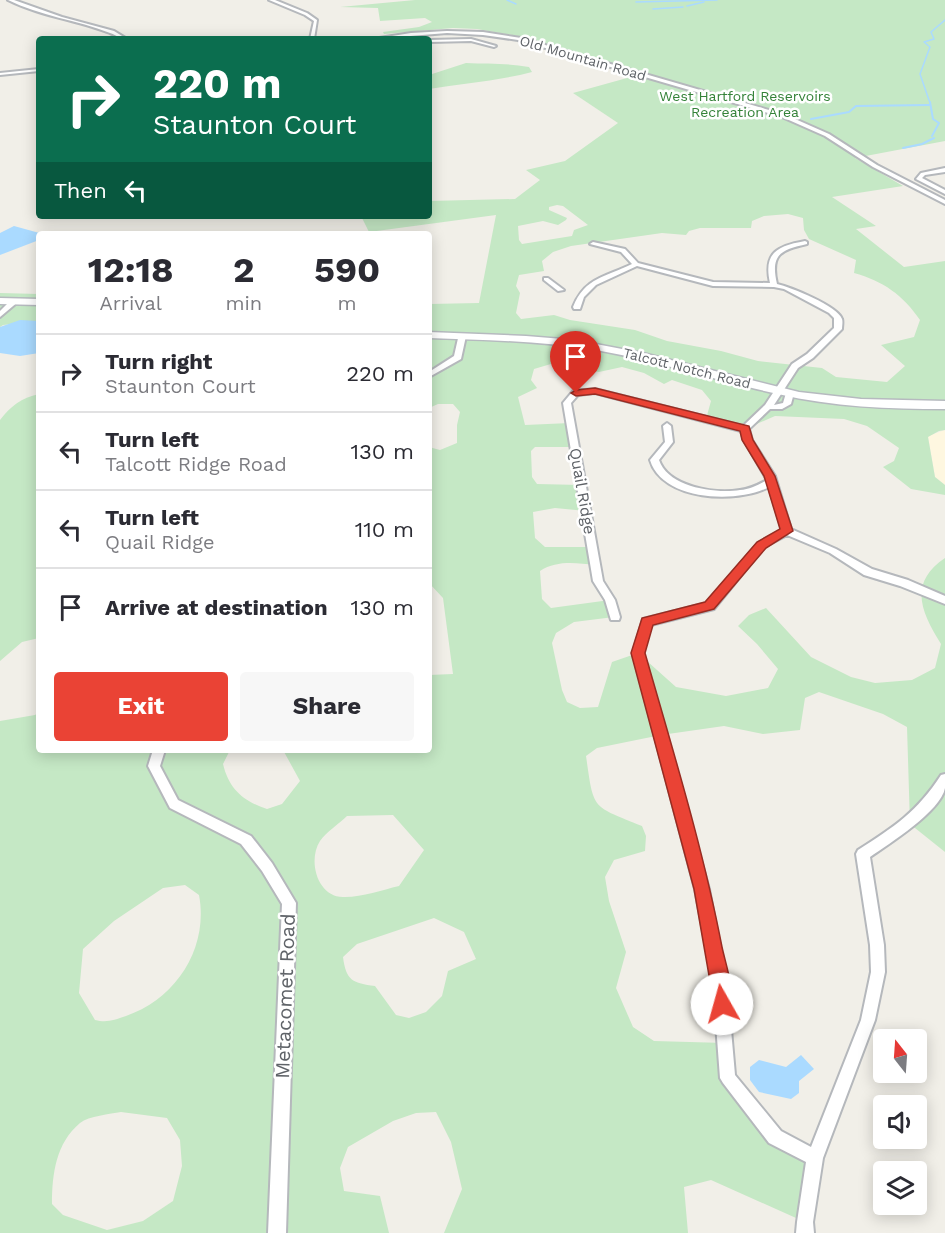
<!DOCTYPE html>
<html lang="en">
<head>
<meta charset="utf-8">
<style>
  :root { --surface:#fff; --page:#f7f7f7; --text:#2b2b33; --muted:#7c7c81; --line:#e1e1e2; --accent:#ea4335 }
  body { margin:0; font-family:"Work Sans",sans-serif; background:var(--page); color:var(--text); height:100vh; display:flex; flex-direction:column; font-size:22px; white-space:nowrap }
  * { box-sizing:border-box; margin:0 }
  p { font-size:20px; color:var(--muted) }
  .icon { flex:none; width:33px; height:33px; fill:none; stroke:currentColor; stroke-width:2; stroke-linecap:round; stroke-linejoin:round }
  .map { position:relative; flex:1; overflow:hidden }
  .sheet { position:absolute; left:36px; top:231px; width:396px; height:522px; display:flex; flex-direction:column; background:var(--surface); border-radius:6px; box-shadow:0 3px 15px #0003 }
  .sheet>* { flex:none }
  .hud { position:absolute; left:36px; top:36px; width:396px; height:183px; border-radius:6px; box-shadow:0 3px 15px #0003; background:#0b6e4f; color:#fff; overflow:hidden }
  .needle { width:39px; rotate:343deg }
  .fabs { position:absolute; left:873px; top:1029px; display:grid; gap:12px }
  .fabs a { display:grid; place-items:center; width:54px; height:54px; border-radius:6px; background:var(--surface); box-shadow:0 3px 15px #0003; font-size:30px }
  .pin { position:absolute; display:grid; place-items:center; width:51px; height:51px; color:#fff; margin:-62px -26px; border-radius:50% 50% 50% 0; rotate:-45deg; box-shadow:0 0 6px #0007 }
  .pin .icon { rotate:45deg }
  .me { position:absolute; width:66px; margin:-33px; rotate:353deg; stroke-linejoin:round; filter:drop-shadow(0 0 4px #0008) }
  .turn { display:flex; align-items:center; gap:21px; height:126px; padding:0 18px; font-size:27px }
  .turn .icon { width:78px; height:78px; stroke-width:2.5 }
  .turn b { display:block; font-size:42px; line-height:51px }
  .then { display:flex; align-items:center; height:57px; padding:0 18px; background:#0003; gap:12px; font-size:22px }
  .eta { display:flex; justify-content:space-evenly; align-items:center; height:102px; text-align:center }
  .eta b { font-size:36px; font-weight:700; line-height:42px }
  .button { display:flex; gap:12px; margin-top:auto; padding:12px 18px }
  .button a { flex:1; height:69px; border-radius:6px; background:var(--accent); color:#fff; font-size:24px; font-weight:700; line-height:69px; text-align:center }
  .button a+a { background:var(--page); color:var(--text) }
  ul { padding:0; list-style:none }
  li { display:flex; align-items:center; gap:18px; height:78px; padding:0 18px; border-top:2px solid var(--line) }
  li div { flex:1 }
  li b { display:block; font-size:22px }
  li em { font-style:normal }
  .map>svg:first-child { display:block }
  .commercial { fill:#fef7e0 }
  .green { fill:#c5e8c5; fill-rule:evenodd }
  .water { fill:#aadaff }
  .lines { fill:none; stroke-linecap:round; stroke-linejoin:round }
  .stream-far1 { stroke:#aadaff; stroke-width:1.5 }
  .stream { stroke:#aadaff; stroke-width:2 }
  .street-casing { stroke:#b5b8bc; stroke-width:4 }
  .secondary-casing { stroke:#b6babf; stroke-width:3 }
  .street { fill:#fff; fill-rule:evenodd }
  .secondary { fill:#fff; fill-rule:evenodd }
  .route { fill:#ea4335; stroke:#982c22; stroke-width:1.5 }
  .labels { text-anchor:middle; stroke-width:5; stroke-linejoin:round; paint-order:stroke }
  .far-street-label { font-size:14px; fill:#5f6368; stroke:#fff }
  .far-park-label { font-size:14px; fill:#348238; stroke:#fff }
  .street-label { font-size:16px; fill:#5f6368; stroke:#fff }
  .near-street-label { font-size:20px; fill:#5f6368; stroke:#fff }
</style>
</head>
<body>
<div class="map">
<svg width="945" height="1233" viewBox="0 0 945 1233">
  <rect width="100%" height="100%" fill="#f1efe8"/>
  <!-- commercial -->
  <polygon class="commercial" points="945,430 945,485 935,477 928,436"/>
  <!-- green -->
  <g class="green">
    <path d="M415,0H945V141L855,158L903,186L832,197L876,226L856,229L904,267L945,261V430L939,431L928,437L935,477L945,485V495L911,489L883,467L894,461L899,448L867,426L844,419L775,416L745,429L706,419L711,401L702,390L672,380L664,384L644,373L622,367L599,372L577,368L561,361L534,369L531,380L537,388L518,397L525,425L570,423L575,447H535L531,451L532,477L537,484L581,485L586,511L555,508L533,512L535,538L545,547H593L595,565C576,563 557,560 540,571L542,599L551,608L610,600L614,617L574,622L556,633L552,643L562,690L567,702L580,708L598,707L612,662L638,653L676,687L726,696L768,688L778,669L757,644L738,626L749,615L766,608L811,657L851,677L875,683L912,680L935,668L941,644C921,612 908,583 945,558V852L910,824L907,727L883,714L819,692L805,698L800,730L763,734L724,726L661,735L597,748L586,756C594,811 591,805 642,826L646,836L645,851L614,860L605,877L609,901L626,952L616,988L633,1027L654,1041L725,1043L728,1078L775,1137L815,1158L805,1222L711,1180L684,1187L688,1233H444L462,1189L451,1142L436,1112L416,1113L393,1121L348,1147L340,1168L344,1191L380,1196L389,1233H0V721L35,715L39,712V750H230L223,764C229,789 243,801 267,809L282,804L300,781L283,750H429V675L453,674L443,598L429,583V447L440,450L457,443V425L460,412L453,404H438L429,408V304L479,303L496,215L369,232L361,216H429V201L515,199L540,180L526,170L565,161L618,123L573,93L645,73L518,36L477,29L453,28L384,34L383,32L419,27L432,22L425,18L380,21L378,8L340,7ZM557,205L563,206L588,225L574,230L572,236L522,244L519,240L518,226L543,221L558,225L566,220L567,218L549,210V207ZM788,214L803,218L804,230L809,239L856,260L854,273C883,281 903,295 920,320L914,337L881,345L905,366L887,382L836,377L822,368L758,361L721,351L667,341L635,330L570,320L554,315L521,319L516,313L520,293L516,286L519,275L544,271L542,261L553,252L571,246L662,233L686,235L689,231L700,228H751L752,221L764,216ZM393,815L424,850L399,886C382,890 363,897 345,897C318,899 307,861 320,841C326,832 339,824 347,816ZM185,885L199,895C209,948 176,999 126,1016C114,1020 107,1023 95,1020L79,993L83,949L114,921L163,888ZM434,918L464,932L476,959L448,971L442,996L426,1012L409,1018L396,1015L375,986C353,983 346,981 343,957L357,944ZM121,1112L167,1118L180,1140L182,1166L173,1201L143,1221L107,1230L63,1215L52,1204C52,1174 56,1143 80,1123C89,1116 110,1114 121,1112Z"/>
    <path d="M466,63C488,64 507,63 529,67L532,72C498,81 463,83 429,89V75Z"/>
    <polygon points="0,293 39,294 39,321 3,325 0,327"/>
    <path d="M39,394V638L22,642L0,661V420C11,406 21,398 39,394Z"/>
  </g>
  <!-- water -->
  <g class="water">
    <polygon points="14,226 43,234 39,234 39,240 0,255 0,233"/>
    <polygon points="20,320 39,321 39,353 20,356 0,353 0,327"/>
    <polygon points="801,1055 814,1069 799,1081 799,1093 791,1099 759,1092 750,1080 750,1067 759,1060 786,1067"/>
  </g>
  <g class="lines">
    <!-- stream-far1 -->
    <g class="stream-far1">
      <polyline points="507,0 516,4"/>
      <polyline points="636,2 717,0"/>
      <polyline points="687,6 704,2"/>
      <polyline points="653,9 683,7"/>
      <polyline points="930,103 920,74 930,47 924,42 934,39 931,32 945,20"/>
    </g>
    <!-- stream -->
    <g class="stream">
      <polyline points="930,102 933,119 939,123 932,136"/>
      <polyline points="811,119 849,112 856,106 929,105"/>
      <polyline points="903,148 922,144 934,138"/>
    </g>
    <!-- street casing -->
    <g class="street-casing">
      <g id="street">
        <path d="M8,0H14L62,17L114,31L127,39C120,39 116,35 110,33C77,20 40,16 8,0Z"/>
        <polygon points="269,0 275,0 307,13 317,20 314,39 310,39 314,21 305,15"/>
        <polygon points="447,31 483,32 521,38 786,115 829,134 877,165 945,200 945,204 873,167 825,136 782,117 518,40 483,35 447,33 373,39 411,33"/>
        <polygon points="471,39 496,46 494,47 471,41 429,42 429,40"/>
        <polygon points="39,69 39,71 0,75 0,73"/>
        <polygon points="945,168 945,172 925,175 922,178 945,190 945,194 916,179 921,173"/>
        <path d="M805,241L807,242V244C781,250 770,254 777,284C790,287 838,306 842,319C843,322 842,326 842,329L813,358L798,368L774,405L783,403L786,393L790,391L794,393L791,404L782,409H770L749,429L752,440L775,476L791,529L836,549L872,569L908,580L945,596V604L900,586L864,575L830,553L787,535L764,547L714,609L651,625L643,653L709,889L727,984L735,1075L781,1131L811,1147L861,1020L871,972L870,945L856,854L858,850C894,827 917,812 941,775L945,774C945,778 945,784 945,788C941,811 889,844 870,857L884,945L885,972L875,1020L823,1158L813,1222L814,1233H796L797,1222L806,1162L769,1143L723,1083L720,1078L713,984L695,889L633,653L643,619L707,603L758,543L782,530L769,487C737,504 662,501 650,460L665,442L663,426L667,423L671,426L673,442L659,460C668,487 715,494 740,490C750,489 758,485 767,480L744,440L741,431L595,393L578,395L571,403L603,581L615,600L620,617L619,620H611L605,600L593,581L563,403L573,391L595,389L743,426L765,405L792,364L807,354L834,328V318L829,313L784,289L774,287L713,286L637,266L596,285L584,297L580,309H574L573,307C585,277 606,277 632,264L621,252L590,244L593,242L625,249L638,263L713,282L770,283C763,252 778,246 805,241Z"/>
        <polygon points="544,278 548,278 564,290 558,291 544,280"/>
        <polygon points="12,299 19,301 0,317 0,311"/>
        <polygon points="459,334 466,336 461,359 429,377 429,372 454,356"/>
        <polygon points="153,750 165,750 160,766 178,800 251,836 272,863 296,903 286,1233 268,1233 282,904 262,871 241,844 170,808 148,766"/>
      </g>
    </g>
    <!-- secondary casing -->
    <g class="secondary-casing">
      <g id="secondary">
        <polygon points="0,298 39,299 39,305 0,304"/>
        <path d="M429,332L526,336L575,340L643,353L799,392L861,399L945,401V409C889,409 833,407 778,394C718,381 661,362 601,351C544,341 486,340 429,338Z"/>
      </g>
    </g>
    <!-- street -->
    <use href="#street" class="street"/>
    <!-- secondary -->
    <use href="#secondary" class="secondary"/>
  </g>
  <!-- route -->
  <path class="route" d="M595,388L749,426L753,440L775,476L793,531L766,548L714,609L653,625L645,653C673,751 703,848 722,947C726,966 736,992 729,1010L722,1013L715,1010L694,889L631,653L642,618L705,602L757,542L780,529L764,476L742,440L740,431L595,394L576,396L571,393L576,390Z"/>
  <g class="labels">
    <!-- far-street labels -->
    <g class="far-street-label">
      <text transform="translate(583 58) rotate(16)" y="5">Old Mountain Road</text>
      <text transform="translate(687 368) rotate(14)" y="5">Talcott Notch Road</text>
    </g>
    <!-- far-park labels -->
    <g class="far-park-label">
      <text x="745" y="101">West Hartford Reservoirs<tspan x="745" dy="16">Recreation Area</tspan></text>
    </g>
    <!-- street labels -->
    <g class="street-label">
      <text transform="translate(583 491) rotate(80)" y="6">Quail Ridge</text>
    </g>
    <!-- near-street labels -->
    <g class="near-street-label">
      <text transform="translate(285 996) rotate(-88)" y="7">Metacomet Road</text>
    </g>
  </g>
</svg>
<div class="fabs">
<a><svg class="needle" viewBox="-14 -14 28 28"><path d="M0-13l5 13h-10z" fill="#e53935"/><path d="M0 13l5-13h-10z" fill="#7c7c81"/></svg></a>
<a><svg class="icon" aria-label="sound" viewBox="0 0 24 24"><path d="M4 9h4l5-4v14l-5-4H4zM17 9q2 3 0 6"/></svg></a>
<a><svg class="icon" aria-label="layers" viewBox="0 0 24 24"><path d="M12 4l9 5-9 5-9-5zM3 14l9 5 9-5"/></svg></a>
</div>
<div class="pin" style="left:576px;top:393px;background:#d93025"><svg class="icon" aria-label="arrive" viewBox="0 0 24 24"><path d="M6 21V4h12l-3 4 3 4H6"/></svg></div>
<svg class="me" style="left:722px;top:1004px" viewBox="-20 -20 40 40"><circle r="19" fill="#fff"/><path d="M0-13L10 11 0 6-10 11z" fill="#ea4335"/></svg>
<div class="hud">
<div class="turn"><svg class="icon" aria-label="right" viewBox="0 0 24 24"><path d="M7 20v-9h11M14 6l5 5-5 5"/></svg><div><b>220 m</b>Staunton Court</div></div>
<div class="then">Then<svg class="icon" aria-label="left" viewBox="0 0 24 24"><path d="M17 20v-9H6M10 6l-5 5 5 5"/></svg></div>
</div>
<section class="sheet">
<div class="eta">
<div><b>12:18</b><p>Arrival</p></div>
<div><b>2</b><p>min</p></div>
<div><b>590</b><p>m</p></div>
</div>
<ul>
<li><svg class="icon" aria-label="right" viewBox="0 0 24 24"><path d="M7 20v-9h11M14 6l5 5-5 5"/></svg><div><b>Turn right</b><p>Staunton Court</p></div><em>220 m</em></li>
<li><svg class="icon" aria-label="left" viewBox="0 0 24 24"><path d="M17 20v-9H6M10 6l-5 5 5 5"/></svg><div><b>Turn left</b><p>Talcott Ridge Road</p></div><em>130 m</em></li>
<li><svg class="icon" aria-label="left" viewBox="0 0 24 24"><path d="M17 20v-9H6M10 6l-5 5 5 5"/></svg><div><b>Turn left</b><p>Quail Ridge</p></div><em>110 m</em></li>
<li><svg class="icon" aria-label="arrive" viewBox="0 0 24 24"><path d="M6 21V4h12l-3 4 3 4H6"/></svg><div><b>Arrive at destination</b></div><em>130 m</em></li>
</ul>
<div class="button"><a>Exit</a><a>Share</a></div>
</section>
</div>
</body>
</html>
